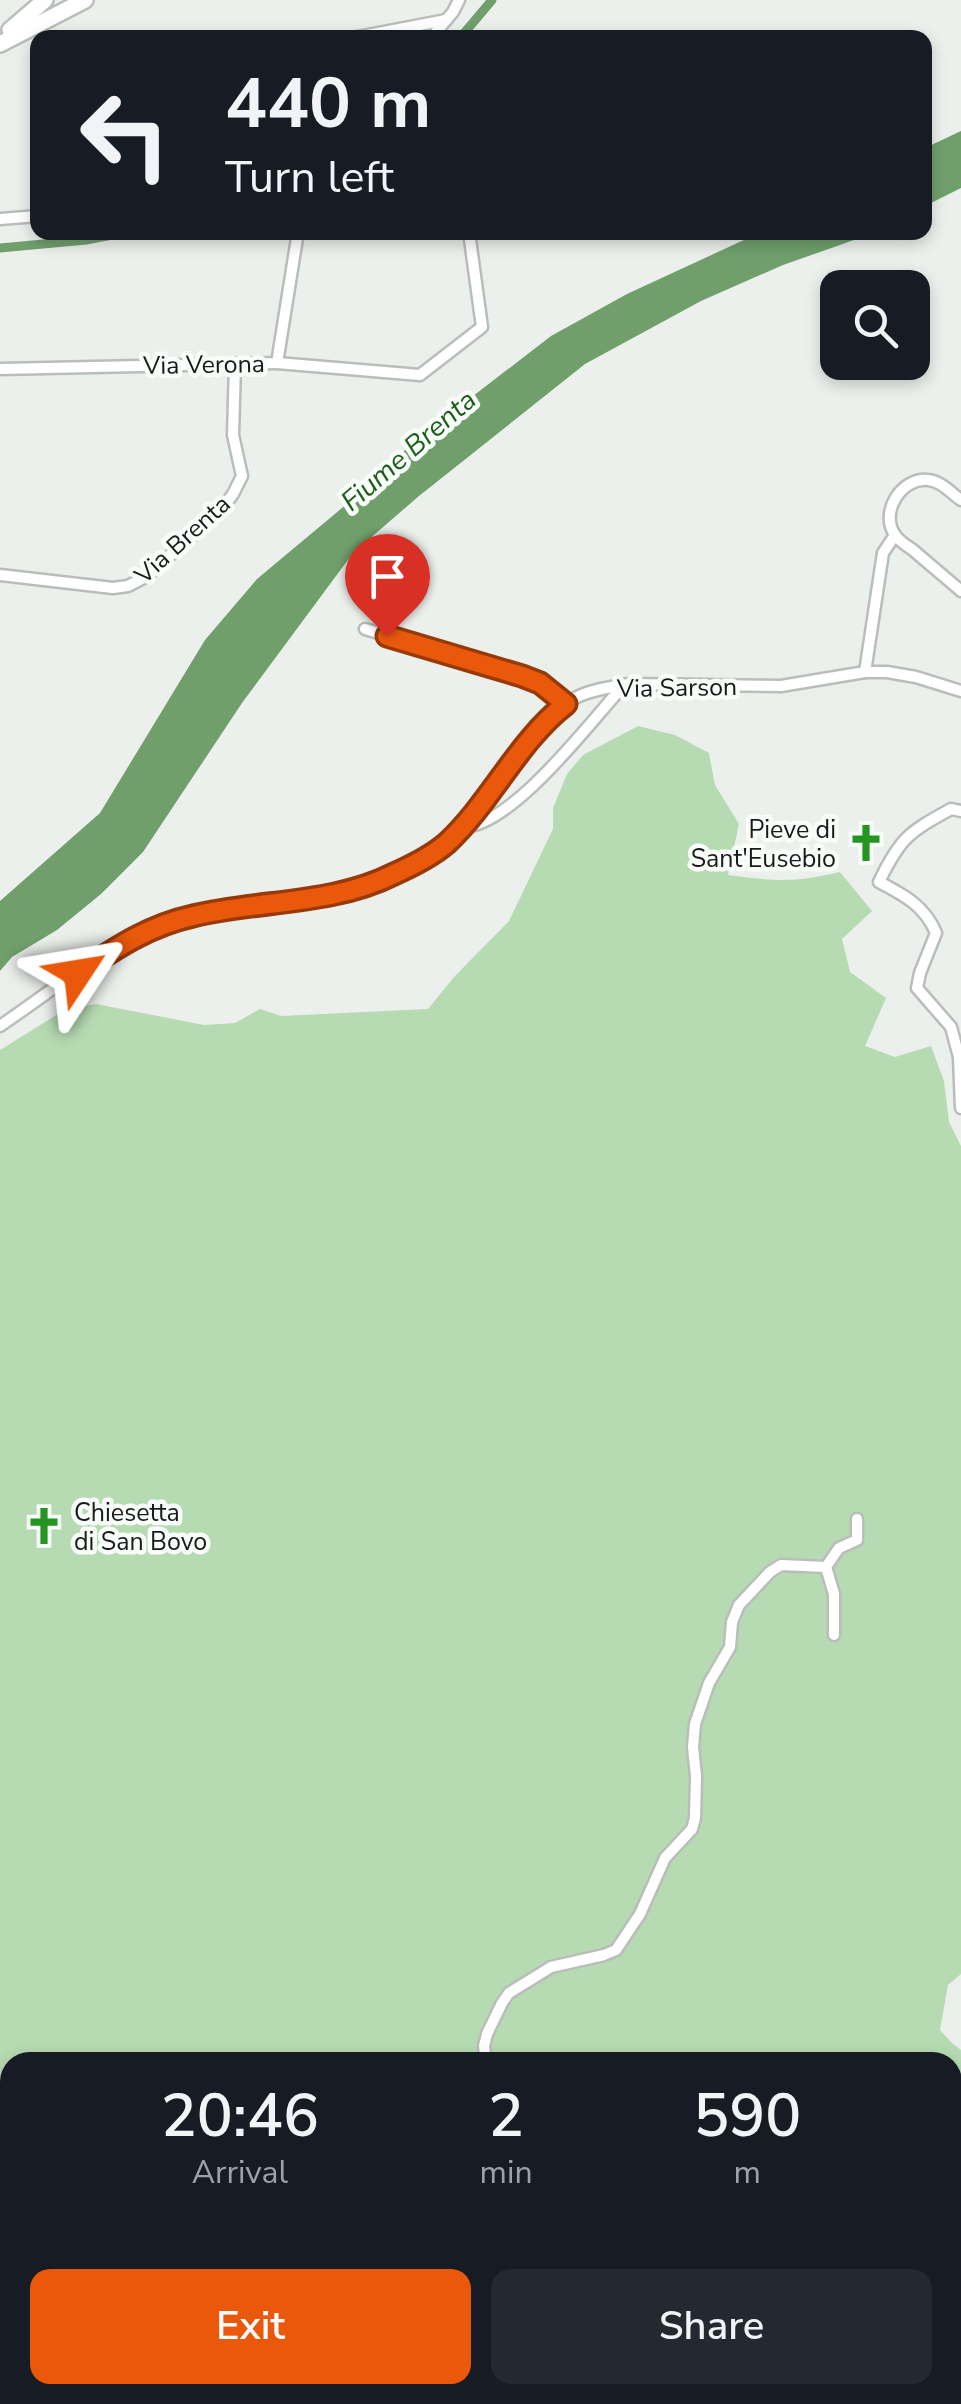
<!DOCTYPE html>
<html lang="en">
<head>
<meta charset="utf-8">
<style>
  :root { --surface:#171b24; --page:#242831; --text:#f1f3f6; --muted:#9ea1a6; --accent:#ea580c }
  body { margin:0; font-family:"Nunito Sans",sans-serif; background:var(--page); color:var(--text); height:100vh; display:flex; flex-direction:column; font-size:38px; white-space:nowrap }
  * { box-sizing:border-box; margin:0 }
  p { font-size:32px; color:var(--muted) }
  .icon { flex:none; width:55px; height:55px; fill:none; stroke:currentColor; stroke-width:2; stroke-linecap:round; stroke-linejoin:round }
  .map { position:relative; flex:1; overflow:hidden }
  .details { position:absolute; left:0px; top:2052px; width:962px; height:352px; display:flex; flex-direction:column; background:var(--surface); border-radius:30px 30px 0 0; box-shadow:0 5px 15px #0003 }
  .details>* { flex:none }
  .banner { position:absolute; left:30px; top:30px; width:902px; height:210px; border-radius:20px; box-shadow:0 5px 15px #0003; background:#171b24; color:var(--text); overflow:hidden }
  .fabs { position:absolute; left:820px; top:270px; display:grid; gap:20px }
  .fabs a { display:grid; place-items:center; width:110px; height:110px; border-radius:20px; background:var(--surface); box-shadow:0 5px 15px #0003; font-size:50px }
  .pin { position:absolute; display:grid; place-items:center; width:85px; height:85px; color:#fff; margin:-102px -42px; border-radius:50% 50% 50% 0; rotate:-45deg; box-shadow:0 0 10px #0007 }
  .pin .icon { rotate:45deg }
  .me { position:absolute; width:110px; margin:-55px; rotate:57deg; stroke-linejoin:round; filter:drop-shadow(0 0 8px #0008) }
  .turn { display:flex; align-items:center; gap:35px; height:210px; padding:0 30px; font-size:45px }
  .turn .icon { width:130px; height:130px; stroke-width:2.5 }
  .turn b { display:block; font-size:70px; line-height:85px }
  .eta { display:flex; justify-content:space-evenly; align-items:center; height:170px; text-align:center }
  .eta b { font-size:60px; font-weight:600; line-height:70px }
  .cta { display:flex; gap:20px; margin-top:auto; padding:20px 30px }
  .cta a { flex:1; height:115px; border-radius:20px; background:var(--accent); color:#fff; font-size:40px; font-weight:600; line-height:115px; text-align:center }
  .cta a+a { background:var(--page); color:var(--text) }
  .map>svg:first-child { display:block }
  .green { fill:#b6dab2 }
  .water { fill:#709f6c }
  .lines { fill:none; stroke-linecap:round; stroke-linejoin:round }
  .canal { stroke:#709f6c; stroke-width:9 }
  .minor-casing { stroke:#babeba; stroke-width:15 }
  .highway-casing { stroke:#babeba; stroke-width:20 }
  .minor { stroke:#fff; stroke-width:10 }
  .highway { stroke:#fff; stroke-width:15 }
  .route-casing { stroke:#983908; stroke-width:25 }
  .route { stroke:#ea580c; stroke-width:18 }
  .labels { text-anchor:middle; stroke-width:9; stroke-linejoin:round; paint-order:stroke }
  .street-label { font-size:25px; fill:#191a19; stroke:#f9fdf9 }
  .poi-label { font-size:25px; fill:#191a19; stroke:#f9fdf9; text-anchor:end }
  .water-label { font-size:28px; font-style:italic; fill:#1c5d19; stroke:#f9fdf9 }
</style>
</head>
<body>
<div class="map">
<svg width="961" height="2404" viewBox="0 0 961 2404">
  <rect width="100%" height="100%" fill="#ecf0ec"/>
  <!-- green -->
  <path class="green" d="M638,726L675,735L709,753L715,785L739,824L728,875C775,881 794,883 840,872L872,911L842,939L850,972L886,998L865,1046L895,1057L931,1046L944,1081L949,1122L961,1146V1974L948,1985L940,2030L952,2043L961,2050V2404H114L113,2395H952V2062H10V2222L0,2211V1050L66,1009L96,1004L204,1025L235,1023L260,1009L281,1016L428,1009L454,977L509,921L553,829V808L567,774L583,755Z"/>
  <!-- water -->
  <g class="water">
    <polygon points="961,131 961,188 925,206 925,148"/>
    <polygon points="759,233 874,233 783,265 701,301 585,364 419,496 353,553 242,703 143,852 101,894 57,930 12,957 0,971 0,901 100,813 205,640 257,579 354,498 416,440 551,336 627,294"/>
  </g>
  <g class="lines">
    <!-- canal -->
    <g class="canal">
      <polyline points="460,38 492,0"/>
      <polyline points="0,248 86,240 128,232"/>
    </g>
    <!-- minor casing -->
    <g class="minor-casing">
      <g id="minor">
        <polyline points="352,38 446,20"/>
        <polyline points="431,38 453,12 459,0"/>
        <polyline points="0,219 38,216"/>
        <polyline points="277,363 420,375 482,327 469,232"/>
        <polyline points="0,369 277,363 298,232"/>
        <path d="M961,500C951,493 941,481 928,480C902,477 879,512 895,535C899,541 907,546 913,550C929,564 945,577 961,591"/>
        <polyline points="0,575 113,588 128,586 147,576 221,510 233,494 242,476 233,435 235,364"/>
        <polyline points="365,629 522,676 540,683 566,705"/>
        <polyline points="865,672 883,553 895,535"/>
        <path d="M961,811L951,809C909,832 900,838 879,882C904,895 925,906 936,933L920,973L917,988L951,1027L959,1057L961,1108"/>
        <path d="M462,827C511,828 591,721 624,685"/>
        <path d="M0,1026C49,993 113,940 169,922C258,895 342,907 426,857C467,832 498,782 528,744C542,727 557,707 577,697C593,689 612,687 629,684L781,686L865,672H887L916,677L961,691"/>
        <polyline points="826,1567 834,1594 834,1635"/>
        <polyline points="826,1567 839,1548 857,1540 857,1519"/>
        <polyline points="486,2062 484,2046 487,2034 502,2003 509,1993 551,1967 604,1955 616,1950 640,1914 665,1858 692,1829 695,1818 696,1776 693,1747 695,1724 709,1683 730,1647 732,1622 739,1605 770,1572 781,1565 826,1567"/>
        <polyline points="0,2205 10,2208"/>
        <polyline points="144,2395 145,2404"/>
        <polyline points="596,2404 596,2395"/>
      </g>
    </g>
    <!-- highway casing -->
    <g class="highway-casing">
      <g id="highway">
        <polyline points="10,30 45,0"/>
        <polyline points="0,44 85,0"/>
      </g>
    </g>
    <!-- minor -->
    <use href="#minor" class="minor"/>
    <!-- highway -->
    <use href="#highway" class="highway"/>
  </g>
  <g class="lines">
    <!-- route casing -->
    <g class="route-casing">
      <path id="route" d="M78,973C116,948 148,926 193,916C259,900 333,905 394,874C412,866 432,856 447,843C491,802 518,741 566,704L540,683L522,676L387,636"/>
    </g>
    <!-- route -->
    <use href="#route" class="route"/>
  </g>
  <!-- icons -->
  <defs>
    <g id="church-bare" transform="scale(3)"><path d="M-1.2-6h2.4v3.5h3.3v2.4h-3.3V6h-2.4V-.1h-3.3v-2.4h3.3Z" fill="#259521" stroke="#f9fdf9" stroke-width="2.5" paint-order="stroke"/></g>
  </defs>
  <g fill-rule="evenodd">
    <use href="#church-bare" x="866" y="843"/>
    <use href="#church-bare" x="44" y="1526"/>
  </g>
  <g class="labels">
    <!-- street labels -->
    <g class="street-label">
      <text transform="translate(204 364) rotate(-1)" y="9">Via Verona</text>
      <text transform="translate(182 539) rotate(-42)" y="9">Via Brenta</text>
      <text transform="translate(677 687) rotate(-1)" y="9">Via Sarson</text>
    </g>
    <!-- poi labels -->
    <g class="poi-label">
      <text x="836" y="838">Pieve di<tspan x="836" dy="29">Sant'Eusebio</tspan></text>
      <text x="74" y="1521" text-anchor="start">Chiesetta<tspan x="74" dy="29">di San Bovo</tspan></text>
    </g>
    <!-- water labels -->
    <g class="water-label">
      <text transform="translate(408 450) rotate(-41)" y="10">Fiume Brenta</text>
    </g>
  </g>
</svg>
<div class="fabs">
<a><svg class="icon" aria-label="search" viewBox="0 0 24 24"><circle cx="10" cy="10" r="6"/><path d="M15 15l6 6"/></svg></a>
</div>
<div class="pin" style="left:387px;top:636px;background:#d93025"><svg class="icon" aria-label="arrive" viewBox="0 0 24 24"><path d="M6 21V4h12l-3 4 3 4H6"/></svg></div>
<svg class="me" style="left:78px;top:973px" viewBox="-20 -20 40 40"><path d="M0-17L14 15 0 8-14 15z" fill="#ea580c" stroke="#fff" stroke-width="4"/></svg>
<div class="banner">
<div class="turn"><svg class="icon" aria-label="left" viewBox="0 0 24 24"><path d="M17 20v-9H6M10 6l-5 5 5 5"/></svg><div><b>440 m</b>Turn left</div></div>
</div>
<section class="details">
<div class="eta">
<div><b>20:46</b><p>Arrival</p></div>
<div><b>2</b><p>min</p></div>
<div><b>590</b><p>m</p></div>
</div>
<div class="cta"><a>Exit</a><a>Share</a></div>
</section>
</div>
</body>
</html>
